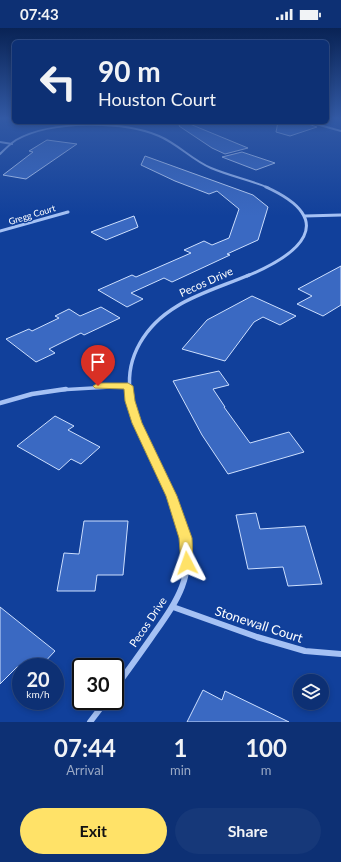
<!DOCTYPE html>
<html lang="en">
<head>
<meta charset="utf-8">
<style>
  :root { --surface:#0d3074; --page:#163879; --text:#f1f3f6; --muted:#9aa9c5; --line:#2d4b86; --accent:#ffe268 }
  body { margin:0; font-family:Lato,sans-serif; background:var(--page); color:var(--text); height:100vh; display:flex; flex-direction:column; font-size:15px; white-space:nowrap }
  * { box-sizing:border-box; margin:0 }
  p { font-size:13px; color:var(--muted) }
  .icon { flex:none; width:22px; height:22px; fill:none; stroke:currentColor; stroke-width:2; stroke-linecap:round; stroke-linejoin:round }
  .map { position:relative; height:694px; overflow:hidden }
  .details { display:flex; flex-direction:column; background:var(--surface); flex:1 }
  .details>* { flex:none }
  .guide { position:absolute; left:12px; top:12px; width:317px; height:84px; border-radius:6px; box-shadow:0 2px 6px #0003,0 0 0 1px var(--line); background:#0d3074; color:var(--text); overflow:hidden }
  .controls { position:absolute; left:293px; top:646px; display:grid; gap:8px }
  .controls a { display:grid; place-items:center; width:36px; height:36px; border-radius:50%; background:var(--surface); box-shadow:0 2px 6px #0003,0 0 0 1px var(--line); font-size:20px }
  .speed { position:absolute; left:12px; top:630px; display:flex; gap:8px; font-size:20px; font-weight:700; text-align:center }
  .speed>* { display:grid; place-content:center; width:52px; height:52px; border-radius:50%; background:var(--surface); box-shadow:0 2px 6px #0003,0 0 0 1px var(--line); line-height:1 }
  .speed small { font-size:10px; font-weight:400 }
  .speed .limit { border:2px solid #111; border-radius:6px; background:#fff; color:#111 }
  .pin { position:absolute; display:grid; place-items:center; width:34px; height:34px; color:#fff; margin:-41px -17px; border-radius:50% 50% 50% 0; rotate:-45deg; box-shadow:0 0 4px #0007 }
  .pin .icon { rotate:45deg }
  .me { position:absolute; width:44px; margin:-22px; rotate:356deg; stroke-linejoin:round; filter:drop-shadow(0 0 3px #0008) }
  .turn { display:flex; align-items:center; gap:14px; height:84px; padding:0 20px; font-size:18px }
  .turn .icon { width:52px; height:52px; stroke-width:2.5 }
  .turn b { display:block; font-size:28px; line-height:34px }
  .eta { display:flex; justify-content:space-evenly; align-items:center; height:68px; text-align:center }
  .eta b { font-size:24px; font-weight:700; line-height:28px }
  .cta { display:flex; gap:8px; margin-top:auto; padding:8px 20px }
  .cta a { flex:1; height:46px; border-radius:24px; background:var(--accent); color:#111; font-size:16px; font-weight:700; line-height:46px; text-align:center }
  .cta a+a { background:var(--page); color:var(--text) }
  .status { display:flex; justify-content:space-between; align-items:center; height:28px; padding:0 20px; background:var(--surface); direction:ltr }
  .status svg { height:11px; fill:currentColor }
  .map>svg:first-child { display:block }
  .building { fill:#3a69c2; stroke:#cddffe }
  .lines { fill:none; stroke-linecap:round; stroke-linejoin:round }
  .street-far4 { stroke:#a5c1f4; stroke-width:2 }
  .street-far3 { stroke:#a5c1f4; stroke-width:3 }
  .street-far2 { stroke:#a5c1f4; stroke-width:3.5 }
  .street-far1 { stroke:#a5c1f4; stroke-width:4.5 }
  .street { stroke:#a5c1f4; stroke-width:6 }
  .route { fill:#ffe268; stroke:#a69344 }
  .labels { text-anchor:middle; stroke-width:3; stroke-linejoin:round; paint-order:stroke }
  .far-street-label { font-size:9px; fill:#fff; stroke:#11409b }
  .street-label { font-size:11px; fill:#fff; stroke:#11409b }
  .near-street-label { font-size:13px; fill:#fff; stroke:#11409b }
</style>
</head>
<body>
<div class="status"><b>07:43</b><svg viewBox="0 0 49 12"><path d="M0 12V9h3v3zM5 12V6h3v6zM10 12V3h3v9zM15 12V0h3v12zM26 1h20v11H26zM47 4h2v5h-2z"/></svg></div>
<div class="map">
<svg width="341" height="694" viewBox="0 0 341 694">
  <rect width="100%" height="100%" fill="#11409b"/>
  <!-- building -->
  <g class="building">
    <polygon points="181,94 185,94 248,120 225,126 212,120 179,98"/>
    <polygon points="278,94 307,94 308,96 317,99 290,108 276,104"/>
    <polygon points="47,112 77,116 26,151 3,147 33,124 29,123"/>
    <polygon points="242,124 275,135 256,142 222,129"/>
    <polygon points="145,128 253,167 268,179 258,212 227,226 230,227 172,254 164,250 131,265 143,271 127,279 98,262 132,247 136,249 191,225 184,222 204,213 212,217 229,210 239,181 217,163 209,166 175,153 141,137"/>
    <polygon points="134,188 138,199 106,212 91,204"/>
    <polygon points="341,238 341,277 323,288 297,276 312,268 298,261"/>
    <polygon points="252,268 296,288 280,297 263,289 254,294 225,333 182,321 207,292"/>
    <polygon points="101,279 120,290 84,307 81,305 49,321 55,325 36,334 6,311 29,301 32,303 59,290 55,288 69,281 80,288"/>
    <polygon points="219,343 229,357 213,361 225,379 224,379 250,415 289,404 304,424 228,446 202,407 173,353"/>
    <polygon points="55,388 74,398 68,402 100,419 81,436 71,431 59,442 17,418"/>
    <polygon points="256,485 260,501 305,498 322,556 288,558 283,539 248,541 236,487"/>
    <polygon points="84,493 128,493 123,547 97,547 95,563 57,563 64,525 79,526"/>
    <polygon points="0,579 55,623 40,639 17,639 0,656"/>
    <polygon points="203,662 222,672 225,663 289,694 187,694"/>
  </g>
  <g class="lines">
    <!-- street-far4 -->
    <g class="street-far4">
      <polyline points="309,94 341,103"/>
      <polyline points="0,114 12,116"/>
      <path d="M0,126C5,121 10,116 16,112C51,92 123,93 159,108C178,116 192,132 211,140C230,148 250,152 269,160"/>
    </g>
    <!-- street-far3 -->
    <g class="street-far3">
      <polyline points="305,188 341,187"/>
      <polyline points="0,203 68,184"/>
      <path d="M247,248C298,227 341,193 266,159"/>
    </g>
    <!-- street-far2 -->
    <g class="street-far2">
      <polyline points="58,362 128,358"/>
      <path d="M130,362C128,345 132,329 140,315C163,274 209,264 249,247"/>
    </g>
    <!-- street-far1 -->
    <g class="street-far1">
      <path d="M130,361C135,413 170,457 184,507"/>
      <polyline points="0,375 32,366 66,361"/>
    </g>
    <!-- street -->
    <g class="street">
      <polyline points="173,579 257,609 305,623 341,626"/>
      <path d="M115,660C127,644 139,627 151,610C174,577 196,550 184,506"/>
      <polyline points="90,694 106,673"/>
    </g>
  </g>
  <!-- sky -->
  <linearGradient id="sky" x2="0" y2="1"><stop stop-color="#092355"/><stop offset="0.48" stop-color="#3259a4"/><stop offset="1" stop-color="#3259a4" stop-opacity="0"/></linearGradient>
  <rect width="341" height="188" fill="url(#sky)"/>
  <!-- route -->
  <polygon class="route" points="98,355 128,355 133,358 135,373 142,395 177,468 192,510 193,535 192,539 187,540 183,539 181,535 179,510 166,468 132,395 125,373 124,361 95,360 93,358"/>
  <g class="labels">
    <!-- far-street labels -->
    <g class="far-street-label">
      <text transform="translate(32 187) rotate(-17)" y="3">Gregg Court</text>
    </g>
    <!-- street labels -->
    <g class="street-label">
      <text transform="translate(206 254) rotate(-24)" y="4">Pecos Drive</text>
      <text transform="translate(148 594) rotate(-56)" y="4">Pecos Drive</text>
    </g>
    <!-- near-street labels -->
    <g class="near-street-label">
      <text transform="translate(259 596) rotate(18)" y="5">Stonewall Court</text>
    </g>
  </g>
</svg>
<div class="controls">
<a><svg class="icon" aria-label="layers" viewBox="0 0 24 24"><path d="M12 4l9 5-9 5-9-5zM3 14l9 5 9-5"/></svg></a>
</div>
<div class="speed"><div>20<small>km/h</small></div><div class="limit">30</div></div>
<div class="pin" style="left:98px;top:358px;background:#d93025"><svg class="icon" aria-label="arrive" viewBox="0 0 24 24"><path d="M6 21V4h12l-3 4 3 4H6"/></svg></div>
<svg class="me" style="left:187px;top:535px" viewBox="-20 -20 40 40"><path d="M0-17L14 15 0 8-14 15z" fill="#ffe268" stroke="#fff" stroke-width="4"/></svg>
<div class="guide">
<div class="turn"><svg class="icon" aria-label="left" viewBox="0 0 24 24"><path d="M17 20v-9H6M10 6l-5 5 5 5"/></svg><div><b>90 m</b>Houston Court</div></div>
</div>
</div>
<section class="details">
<div class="eta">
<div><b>07:44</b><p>Arrival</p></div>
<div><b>1</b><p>min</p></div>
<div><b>100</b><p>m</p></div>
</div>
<div class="cta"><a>Exit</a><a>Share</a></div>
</section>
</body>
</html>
